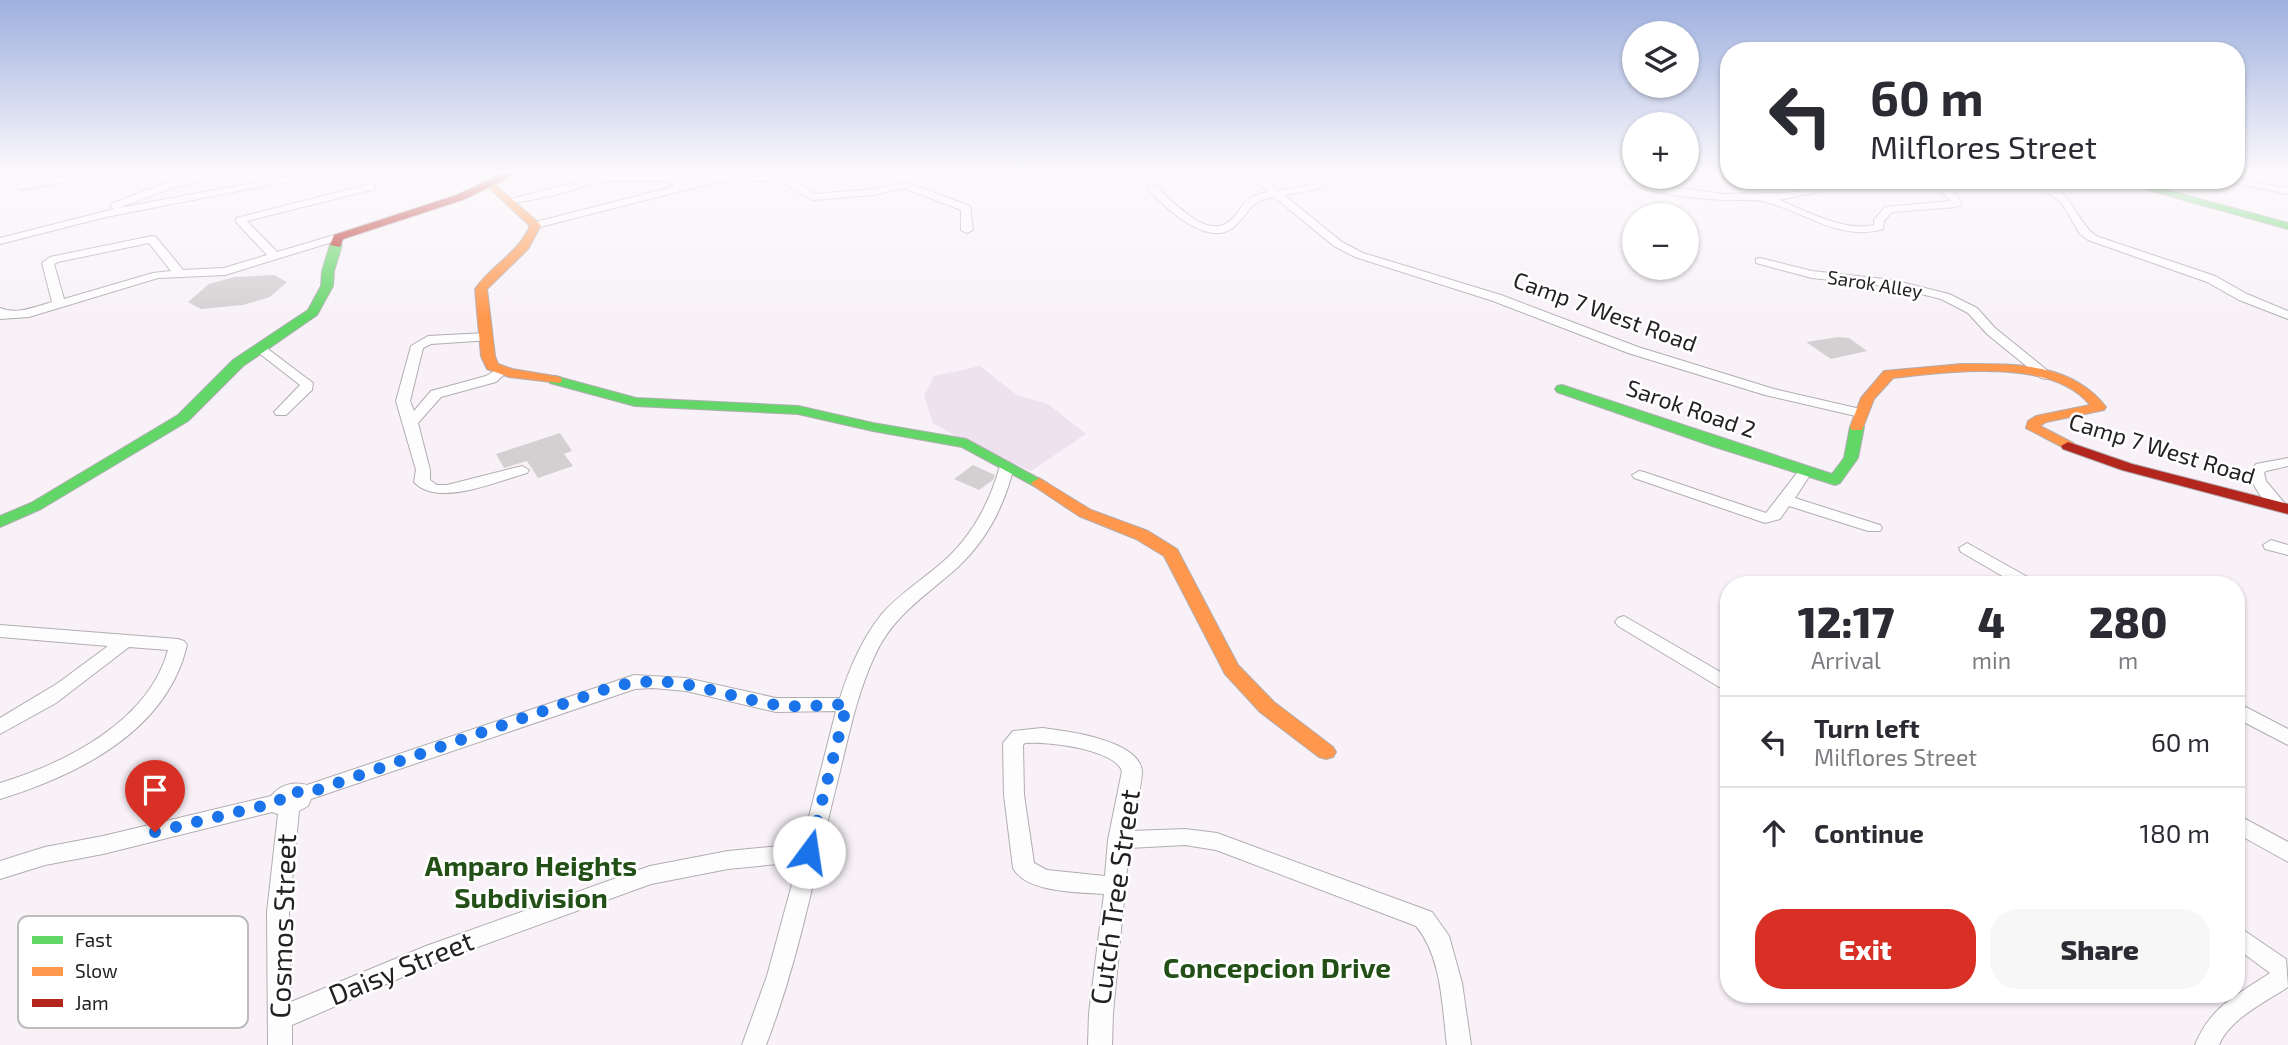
<!DOCTYPE html>
<html lang="en">
<head>
<meta charset="utf-8">
<style>
  :root { --surface:#fff; --page:#f7f7f7; --text:#2b2b33; --muted:#7c7c81; --line:#e1e1e2; --accent:#d93025 }
  body { margin:0; font-family:"Exo 2",sans-serif; background:var(--page); color:var(--text); height:100vh; display:flex; flex-direction:column; font-size:26px; white-space:nowrap }
  * { box-sizing:border-box; margin:0 }
  p { font-size:23px; color:var(--muted) }
  .icon { flex:none; width:38px; height:38px; fill:none; stroke:currentColor; stroke-width:2; stroke-linecap:round; stroke-linejoin:round }
  .map { position:relative; flex:1; overflow:hidden }
  .panel { position:absolute; left:1720px; top:576px; width:525px; height:427px; display:flex; flex-direction:column; background:var(--surface); border-radius:28px; box-shadow:0 2px 5px #0004 }
  .panel>* { flex:none }
  .banner { position:absolute; left:1720px; top:42px; width:525px; height:147px; border-radius:28px; box-shadow:0 2px 5px #0004; background:#fff; color:var(--text); overflow:hidden }
  .buttons { position:absolute; left:1622px; top:21px; display:grid; gap:14px }
  .buttons a { display:grid; place-items:center; width:77px; height:77px; border-radius:50%; background:var(--surface); box-shadow:0 2px 5px #0004; font-size:35px }
  .pin { position:absolute; display:grid; place-items:center; width:60px; height:60px; color:#fff; margin:-72px -30px; border-radius:50% 50% 50% 0; rotate:-45deg; box-shadow:0 0 7px #0007 }
  .pin .icon { rotate:45deg }
  .me { position:absolute; width:77px; margin:-38px; rotate:14deg; stroke-linejoin:round; filter:drop-shadow(0 0 5px #0008) }
  .turn { display:flex; align-items:center; gap:24px; height:147px; padding:0 35px; font-size:32px }
  .turn .icon { width:91px; height:91px; stroke-width:2.5 }
  .turn b { display:block; font-size:49px; line-height:60px }
  .eta { display:flex; justify-content:space-evenly; align-items:center; height:119px; text-align:center }
  .eta b { font-size:42px; font-weight:800; line-height:49px }
  .cta { display:flex; gap:14px; margin-top:auto; padding:14px 35px }
  .cta a { flex:1; height:80px; border-radius:28px; background:var(--accent); color:#fff; font-size:28px; font-weight:800; line-height:80px; text-align:center }
  .cta a+a { background:var(--page); color:var(--text) }
  ul { padding:0; list-style:none }
  li { display:flex; align-items:center; gap:21px; height:91px; padding:0 35px; border-top:2px solid var(--line) }
  li div { flex:1 }
  li b { display:block; font-size:26px }
  li em { font-style:normal }
  .map>svg:first-child { display:block }
  .built { fill:#ede2ed }
  .building { fill:#d2d0d1 }
  .lines { fill:none; stroke-linecap:round; stroke-linejoin:round }
  .street-casing { stroke:#b1adb1; stroke-width:2 }
  .fast-casing { stroke:#b1adb1; stroke-width:2 }
  .slow-casing { stroke:#b1adb1; stroke-width:2 }
  .jam-casing { stroke:#b1adb1; stroke-width:2 }
  .street { fill:#fefdfe; fill-rule:evenodd }
  .fast { fill:#63d668; fill-rule:evenodd }
  .slow { fill:#ff974d; fill-rule:evenodd }
  .jam { fill:#b3261e; fill-rule:evenodd }
  .route { stroke:#1a73e8; stroke-width:12; stroke-dasharray:0 21.6 }
  .labels { text-anchor:middle; stroke-width:5; stroke-linejoin:round; paint-order:stroke }
  .far-street-label { font-size:19px; fill:#242124; stroke:#fff }
  .street-label { font-size:23px; fill:#242124; stroke:#fff }
  .near-neighbourhood-label { font-size:28px; font-weight:bold; fill:#235017; stroke:#fff }
  .near-street-label { font-size:28px; fill:#242124; stroke:#fff }
  .key { fill:#fff; stroke:#bdbcbd; stroke-width:2 }
  .key-label { font-size:19px; fill:#242124 }
</style>
</head>
<body>
<div class="map">
<svg width="2288" height="1045" viewBox="0 0 2288 1045">
  <rect width="100%" height="100%" fill="#f8f2f8"/>
  <!-- built -->
  <polygon class="built" points="980,366 1017,395 1048,404 1086,434 1031,471 962,440 933,423 924,396 934,376"/>
  <!-- building -->
  <g class="building">
    <polygon points="274,275 287,282 270,297 243,305 201,309 188,302 209,284 234,277"/>
    <polygon points="1838,337 1849,338 1867,351 1831,359 1806,342"/>
    <polygon points="560,433 572,451 564,454 573,466 538,478 527,461 504,468 496,454"/>
    <polygon points="973,465 995,475 993,480 979,490 954,479"/>
  </g>
  <g class="lines">
    <!-- street casing -->
    <g class="street-casing">
      <g id="street">
        <polygon points="88,172 113,172 20,190 15,187 20,184"/>
        <polygon points="216,172 239,172 175,187 119,208 311,172 335,172 106,217 0,244 0,238 114,209 110,206 111,204 168,182"/>
        <polygon points="1159,172 1185,172 1176,179 1159,176"/>
        <path d="M1244,172H1256L1278,190C1295,187 1317,188 1327,172H1337C1325,192 1305,191 1284,195L1342,242L1363,253L1501,295L1638,347L1774,389L1865,410L1867,413L1860,417L1765,395L1628,353L1493,301L1355,257L1334,246L1274,197C1248,202 1253,209 1235,226C1209,250 1164,207 1147,188L1156,186C1170,199 1203,236 1225,224C1245,213 1236,198 1268,192Z"/>
        <path d="M1604,172H1619L1657,185L1723,194L1788,193L1811,188L1825,180H1838L1818,192L1779,200C1806,211 1844,232 1874,225V220L1885,207L1951,201L1927,180C1942,180 1956,190 1962,204L1957,207L1892,212L1884,221L1883,229C1841,242 1805,212 1766,202C1753,198 1736,201 1723,200C1689,198 1632,192 1604,172Z"/>
        <polygon points="739,174 787,177 815,194 873,189 905,182 970,206 973,230 967,233 961,230 961,210 904,188 873,195 813,200 781,182 739,180 716,182 536,228 532,227 532,223 676,186 662,181 603,181 552,196 508,204 503,201 602,175 673,176 687,183 716,176"/>
        <polygon points="2236,179 2288,188 2288,194 2221,180"/>
        <path d="M2028,180C2071,180 2071,217 2096,236L2215,276L2247,294L2288,311V319L2239,300L2207,282L2088,240L2080,234L2061,202Z"/>
        <path d="M371,184L375,185V189L247,221L277,252L338,234L342,235V239L225,275L158,278L29,317L0,319V308C16,315 35,307 52,302L42,263L50,257L152,236L156,237L183,270L224,268L267,255L236,222V218ZM149,243L171,271L153,273L64,299L54,264L58,262Z"/>
        <polygon points="1760,258 1812,271 1893,280 1949,294 1977,308 1995,328 2053,375 2046,379 2041,378 1987,334 1968,313 1941,299 1893,287 1812,278 1756,263 1756,259"/>
        <path d="M486,333L492,337L491,340L431,344L423,348L410,401L414,411L431,391L486,376L501,367L508,371L496,382L441,397L418,423L430,470V480L437,485H447L522,466L529,470L527,473C498,481 438,508 414,482L416,470L396,401L411,346L428,336Z"/>
        <polygon points="260,343 313,383 312,390 286,415 276,415 274,412 300,385 255,350 254,347"/>
        <path d="M2288,458V466L2266,471L2264,473L2266,481L2286,505L2278,510C2265,506 2253,486 2249,473L2256,464Z"/>
        <path d="M1007,462L1014,466C1005,504 987,540 958,567C927,595 893,615 875,655C856,695 848,740 837,783C815,871 799,960 766,1045H742L767,976L798,862L728,869L651,884L442,960L292,1025V1045H268L267,912L278,814L272,812L103,854L45,865L0,879V861L45,847L103,836L271,796C280,785 293,781 307,785L634,675L686,678L776,698H840C849,669 862,639 881,615C897,596 919,582 938,566C970,540 989,505 1000,466ZM653,688L686,691L776,712L836,711L802,844L728,851L650,866L426,946L291,1002L289,912L299,811L308,806L311,799L635,689Z"/>
        <polygon points="1805,468 1812,472 1795,498 1880,525 1882,528 1880,531 1868,531 1789,506 1780,519 1765,523 1634,478 1632,475 1639,471 1644,472 1766,513 1800,469"/>
        <polygon points="2271,540 2288,545 2288,555 2265,549 2263,545"/>
        <polygon points="1967,543 2033,580 2035,584 2016,584 1961,552 1959,548"/>
        <polygon points="1624,616 1729,677 1729,693 1618,626 1615,622 1618,618"/>
        <path d="M0,625L178,639L184,641L187,645C167,731 78,775 0,799V783C66,763 149,721 168,650L129,647L56,703L0,734V718L58,683L108,646L0,637Z"/>
        <polygon points="2236,702 2288,729 2288,745 2236,718"/>
        <path d="M1042,728C1066,731 1141,740 1142,772C1142,785 1133,815 1131,831L1185,829L1217,833L1432,912L1449,936L1462,983L1471,1045H1447C1442,1006 1442,957 1416,926L1216,850L1185,845L1129,848L1113,1013L1112,1045H1088L1089,1013L1104,894C1079,892 1026,893 1013,868L1004,795L1003,743L1013,731ZM1025,743C1047,741 1114,749 1122,771L1108,840L1105,876L1047,870L1034,863L1024,795L1023,745Z"/>
        <polygon points="2236,814 2288,842 2288,862 2236,833"/>
        <path d="M2236,925L2286,959L2288,987C2266,1002 2229,1019 2219,1045H2195C2210,1007 2237,995 2270,973L2236,948Z"/>
      </g>
    </g>
    <!-- fast casing -->
    <g class="fast-casing">
      <g id="fast">
        <polygon points="2112,180 2130,180 2288,223 2288,229"/>
        <polygon points="336,242 342,245 334,271 333,286 317,315 243,366 188,421 41,509 0,527 0,516 31,503 178,415 233,360 308,310 321,286 322,271 330,245"/>
        <polygon points="555,376 636,398 798,406 873,423 966,439 1047,483 1039,488 1034,486 962,447 873,431 798,414 635,406 550,383 548,380 550,377"/>
        <polygon points="1562,385 1832,474 1844,458 1850,427 1857,423 1864,427 1858,458 1840,483 1835,485 1712,446 1557,392 1555,389 1557,386"/>
      </g>
    </g>
    <!-- slow casing -->
    <g class="slow-casing">
      <g id="slow">
        <path d="M491,181L541,225L528,249L487,289L495,356L498,364L512,369L560,377L562,380L560,383L509,377L487,369L481,356L475,289C492,265 518,253 530,226L487,186L486,184Z"/>
        <path d="M1962,364C2014,364 2071,362 2106,407L2104,410L2046,422L2040,426L2073,443L2075,446L2068,450L2026,428L2028,421L2036,416L2090,405C2052,357 1947,372 1893,378L1874,399L1862,430H1852L1850,427L1861,398L1884,371Z"/>
        <polygon points="1039,478 1091,510 1148,531 1177,549 1238,665 1274,702 1333,747 1336,752 1333,757 1326,759 1319,757 1260,712 1225,674 1164,556 1136,539 1079,516 1034,486 1031,483"/>
      </g>
    </g>
    <!-- jam casing -->
    <g class="jam-casing">
      <g id="jam">
        <polygon points="506,172 520,172 465,199 343,239 340,247 330,245 334,235 457,195"/>
        <polygon points="2068,442 2132,464 2288,504 2288,514 2122,470 2063,449 2061,446"/>
      </g>
    </g>
    <!-- street -->
    <use href="#street" class="street"/>
    <!-- fast -->
    <use href="#fast" class="fast"/>
    <!-- slow -->
    <use href="#slow" class="slow"/>
    <!-- jam -->
    <use href="#jam" class="jam"/>
  </g>
  <!-- sky -->
  <linearGradient id="sky" x2="0" y2="1"><stop stop-color="#9eb0de"/><stop offset="0.54" stop-color="#fcf9fc"/><stop offset="1" stop-color="#fcf9fc" stop-opacity="0"/></linearGradient>
  <rect width="2288" height="319" fill="url(#sky)"/>
  <g class="lines">
    <!-- route -->
    <path class="route" d="M155,832L278,802L284,795L293,790L303,794L317,790L612,687C674,672 708,692 766,703C793,709 821,705 847,704L809,852"/>
  </g>
  <g class="labels">
    <!-- far-street labels -->
    <g class="far-street-label">
      <text transform="translate(1875 284) rotate(9)" y="7">Sarok Alley</text>
    </g>
    <!-- street labels -->
    <g class="street-label">
      <text transform="translate(1605 312) rotate(20)" y="8">Camp 7 West Road</text>
      <text transform="translate(1691 409) rotate(19)" y="8">Sarok Road 2</text>
      <text transform="translate(2162 449) rotate(17)" y="8">Camp 7 West Road</text>
    </g>
    <!-- near-neighbourhood labels -->
    <g class="near-neighbourhood-label">
      <text x="531" y="876">Amparo Heights<tspan x="531" dy="32">Subdivision</tspan></text>
      <text x="1277" y="978">Concepcion Drive</text>
    </g>
    <!-- near-street labels -->
    <g class="near-street-label">
      <text transform="translate(1115 897) rotate(-82)" y="10">Cutch Tree Street</text>
      <text transform="translate(283 926) rotate(-88)" y="10">Cosmos Street</text>
      <text transform="translate(401 968) rotate(-22)" y="10">Daisy Street</text>
    </g>
  </g>
  <!-- legend -->
  <rect x="18" y="916" width="230" height="112" rx="10" class="key"/>
  <rect x="32" y="936" width="31" height="8" fill="#63d668"/>
  <rect x="32" y="967" width="31" height="9" fill="#ff974d"/>
  <rect x="32" y="999" width="31" height="8" fill="#b3261e"/>
  <g class="key-label">
    <text x="75" y="947">Fast</text>
    <text x="75" y="978">Slow</text>
    <text x="75" y="1010">Jam</text>
  </g>
</svg>
<div class="buttons">
<a><svg class="icon" aria-label="layers" viewBox="0 0 24 24"><path d="M12 4l9 5-9 5-9-5zM3 14l9 5 9-5"/></svg></a>
<a>+</a>
<a>−</a>
</div>
<div class="pin" style="left:155px;top:832px;background:#d93025"><svg class="icon" aria-label="arrive" viewBox="0 0 24 24"><path d="M6 21V4h12l-3 4 3 4H6"/></svg></div>
<svg class="me" style="left:809px;top:852px" viewBox="-20 -20 40 40"><circle r="19" fill="#fff"/><path d="M0-13L10 11 0 6-10 11z" fill="#1a73e8"/></svg>
<div class="banner">
<div class="turn"><svg class="icon" aria-label="left" viewBox="0 0 24 24"><path d="M17 20v-9H6M10 6l-5 5 5 5"/></svg><div><b>60 m</b>Milflores Street</div></div>
</div>
<section class="panel">
<div class="eta">
<div><b>12:17</b><p>Arrival</p></div>
<div><b>4</b><p>min</p></div>
<div><b>280</b><p>m</p></div>
</div>
<ul>
<li><svg class="icon" aria-label="left" viewBox="0 0 24 24"><path d="M17 20v-9H6M10 6l-5 5 5 5"/></svg><div><b>Turn left</b><p>Milflores Street</p></div><em>60 m</em></li>
<li><svg class="icon" aria-label="ahead" viewBox="0 0 24 24"><path d="M12 20V5M6 11l6-6 6 6"/></svg><div><b>Continue</b></div><em>180 m</em></li>
</ul>
<div class="cta"><a>Exit</a><a>Share</a></div>
</section>
</div>
</body>
</html>
